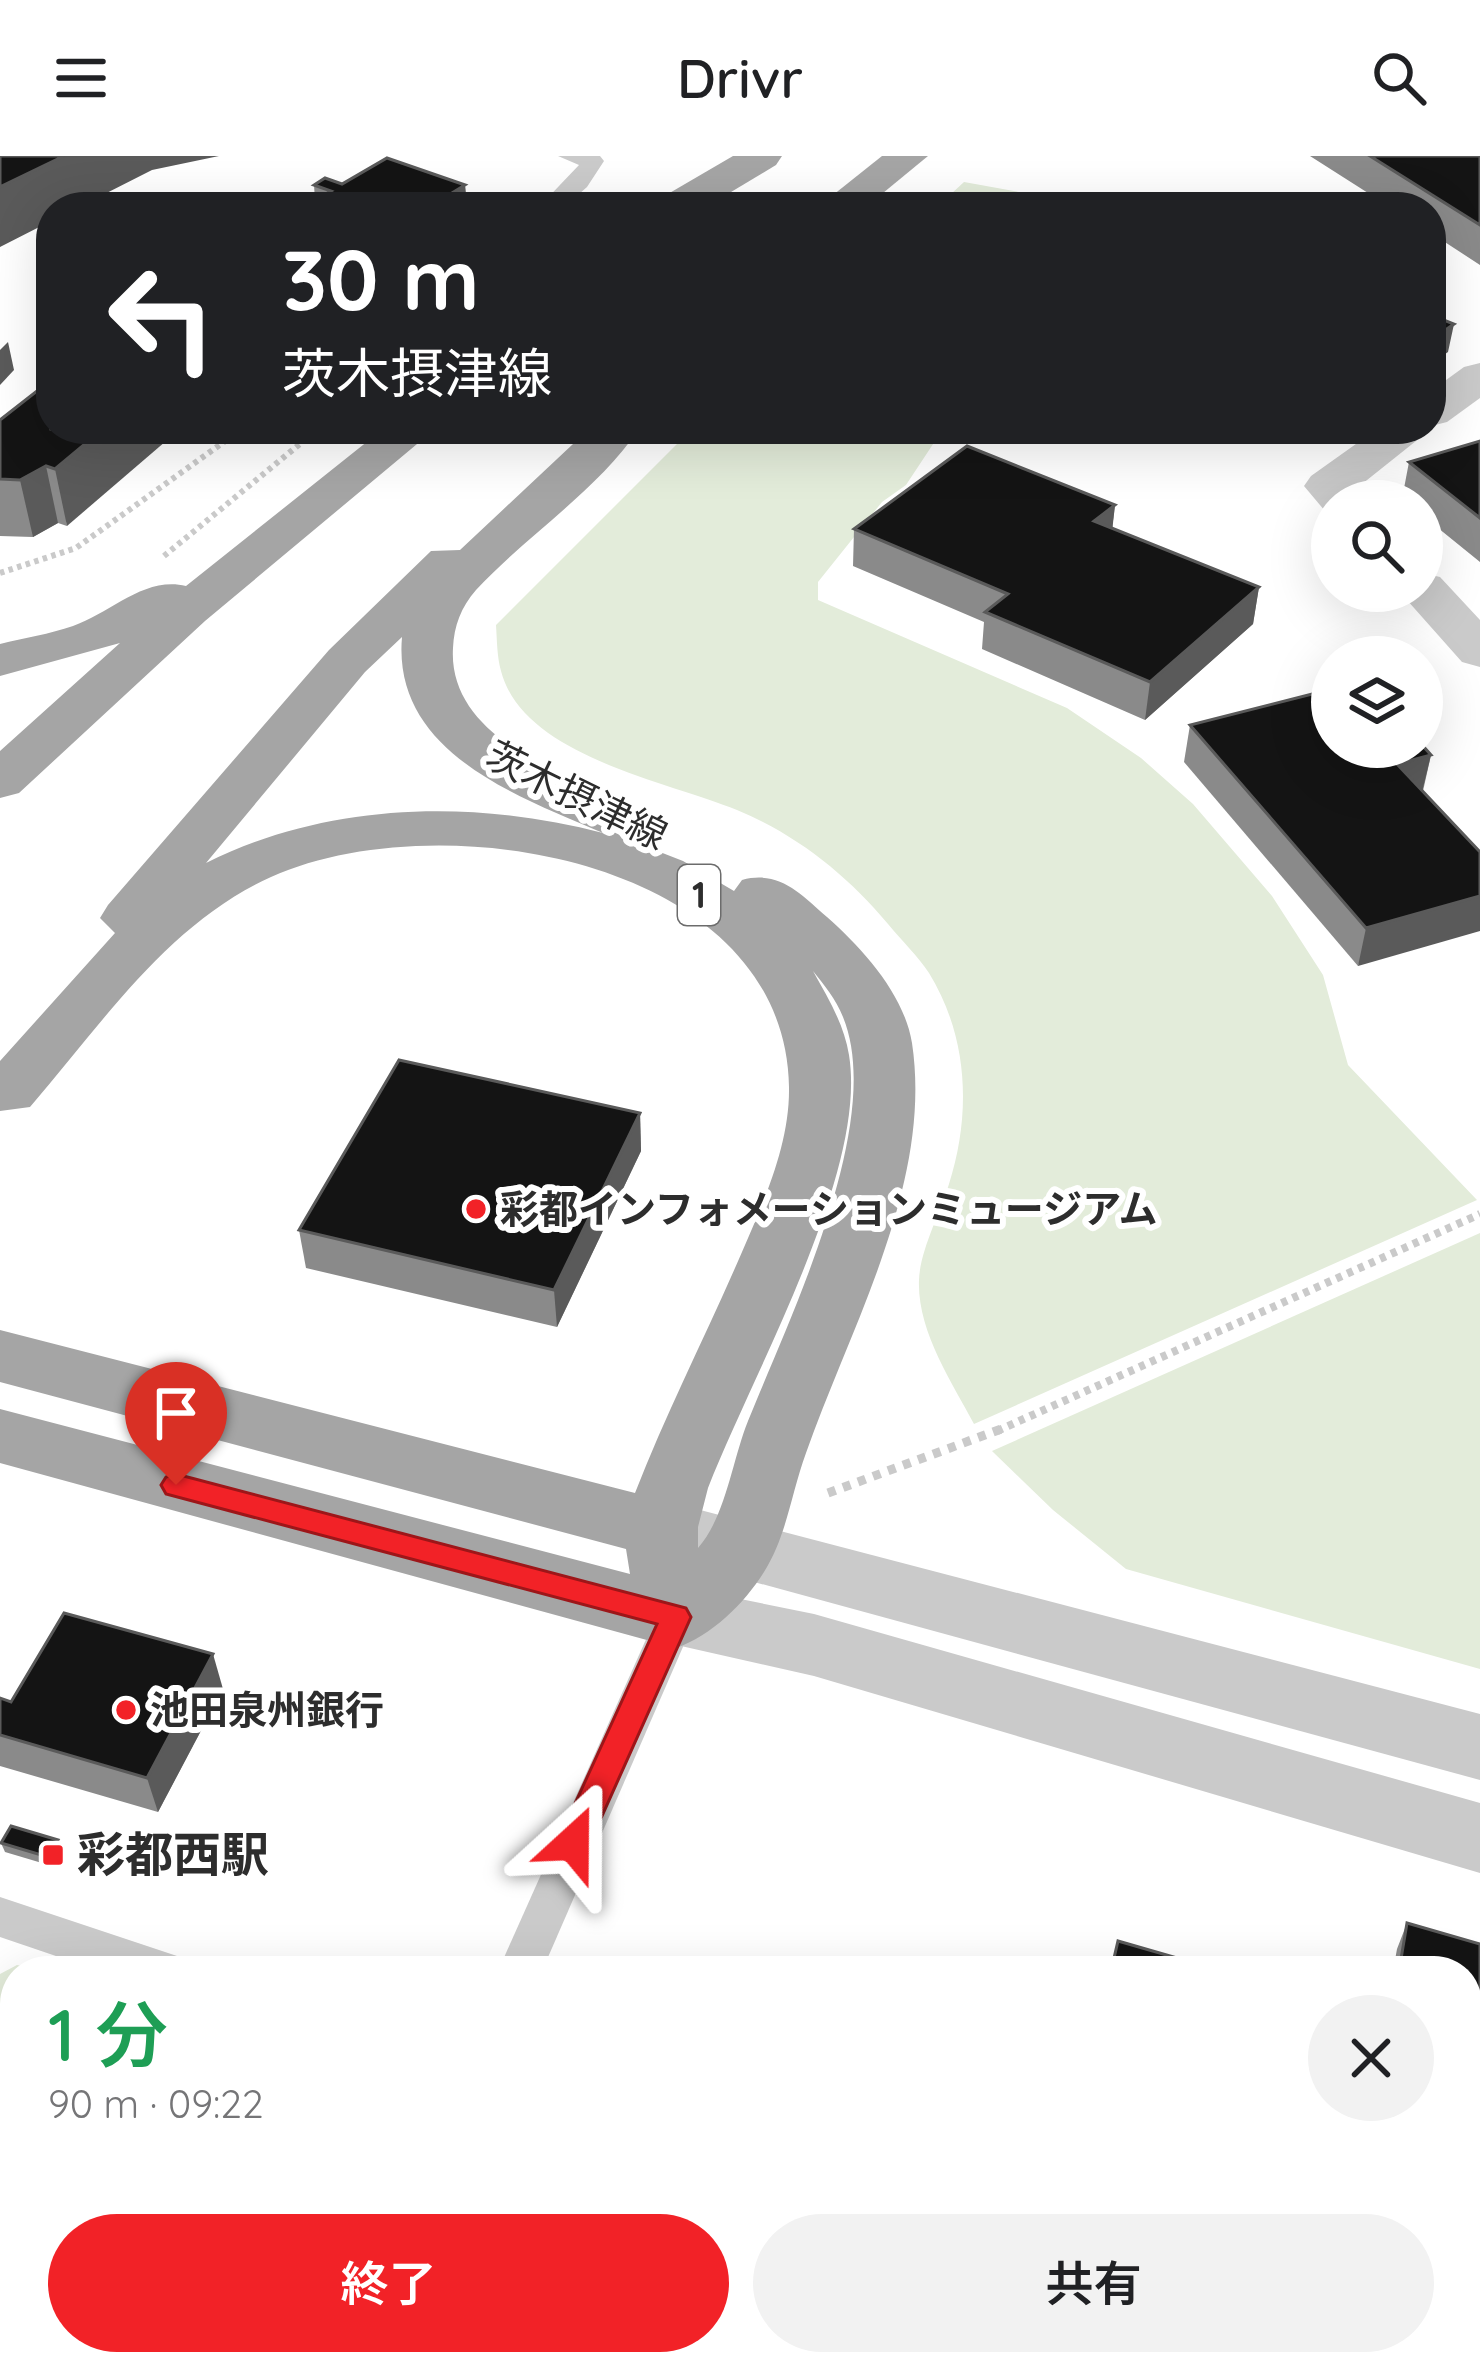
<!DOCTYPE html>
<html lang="ja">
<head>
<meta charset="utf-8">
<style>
  :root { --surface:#fff; --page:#f2f2f2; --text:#202124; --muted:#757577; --accent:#f22227 }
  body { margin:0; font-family:Quicksand,"Noto Sans JP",sans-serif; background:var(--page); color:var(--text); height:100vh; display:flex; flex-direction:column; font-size:45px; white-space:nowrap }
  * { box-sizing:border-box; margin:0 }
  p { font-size:39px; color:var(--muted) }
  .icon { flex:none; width:66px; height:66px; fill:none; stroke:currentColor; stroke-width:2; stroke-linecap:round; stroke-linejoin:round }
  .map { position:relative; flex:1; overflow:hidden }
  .sheet { position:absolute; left:0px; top:1800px; width:1482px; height:420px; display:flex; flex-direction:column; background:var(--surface); border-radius:48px 48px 0 0; box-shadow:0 12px 48px #0002 }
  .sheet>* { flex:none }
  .banner { position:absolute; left:36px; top:36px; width:1410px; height:252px; border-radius:48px; box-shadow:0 12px 48px #0002; background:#202124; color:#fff; overflow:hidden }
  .buttons { position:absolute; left:1311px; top:324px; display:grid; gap:24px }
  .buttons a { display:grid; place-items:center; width:132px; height:132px; border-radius:50%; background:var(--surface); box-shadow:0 12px 48px #0002; font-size:60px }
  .pin { position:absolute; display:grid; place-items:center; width:102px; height:102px; color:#fff; margin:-123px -51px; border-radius:50% 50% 50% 0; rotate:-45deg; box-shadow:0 0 12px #0007 }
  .pin .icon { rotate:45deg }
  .me { position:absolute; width:132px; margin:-66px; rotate:24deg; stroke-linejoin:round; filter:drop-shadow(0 0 9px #0008) }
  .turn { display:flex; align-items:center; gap:42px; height:252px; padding:0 48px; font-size:54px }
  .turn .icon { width:156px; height:156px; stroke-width:2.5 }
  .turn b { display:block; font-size:84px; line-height:102px }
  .round { display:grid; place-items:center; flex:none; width:126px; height:126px; border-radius:63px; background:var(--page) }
  .head { display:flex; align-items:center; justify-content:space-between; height:204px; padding:0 48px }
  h1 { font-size:72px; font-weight:600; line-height:90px; color:#1e9e55 }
  .primary-button { display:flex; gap:24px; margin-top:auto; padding:24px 48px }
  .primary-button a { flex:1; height:138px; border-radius:72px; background:var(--accent); color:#fff; font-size:48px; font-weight:600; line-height:138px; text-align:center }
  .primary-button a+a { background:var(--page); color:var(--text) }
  header { display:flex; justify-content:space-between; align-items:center; height:156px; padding:0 48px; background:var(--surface); font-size:54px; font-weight:600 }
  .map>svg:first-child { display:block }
  .green { fill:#e3ecda }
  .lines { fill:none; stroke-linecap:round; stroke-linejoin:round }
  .path-far2 { stroke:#cacaca; stroke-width:6; stroke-dasharray:4.5 4.5; stroke-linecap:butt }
  .path-far1 { stroke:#cacaca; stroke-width:8; stroke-dasharray:6 6; stroke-linecap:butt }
  .path { stroke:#cacaca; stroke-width:9; stroke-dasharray:8 8; stroke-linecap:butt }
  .service { fill:#cacaca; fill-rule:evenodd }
  .tertiary { fill:#cacaca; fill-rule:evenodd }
  .primary { fill:#a5a5a5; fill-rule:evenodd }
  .wall { fill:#8a8a8a }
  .shaded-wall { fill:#5a5a5a }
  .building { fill:#141414; stroke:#5a5a5a; stroke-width:3 }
  .route { fill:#f22227; stroke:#9d1619; stroke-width:3 }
  .poi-dot { fill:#f22227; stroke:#fff; stroke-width:4.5 }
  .labels { text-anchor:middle; stroke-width:12; stroke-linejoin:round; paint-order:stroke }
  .shield { fill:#fff; stroke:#6c6c6c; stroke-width:3 }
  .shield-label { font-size:36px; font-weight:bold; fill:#2d2d2d }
  .street-label { font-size:39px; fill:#2d2d2d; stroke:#fff }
  .poi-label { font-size:39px; font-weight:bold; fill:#2d2d2d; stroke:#fff; text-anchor:start }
  .near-poi-label { font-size:48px; font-weight:bold; fill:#2d2d2d; stroke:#fff; text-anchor:start }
</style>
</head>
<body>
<header><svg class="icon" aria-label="menu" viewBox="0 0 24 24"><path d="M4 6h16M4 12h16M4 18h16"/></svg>Drivr<svg class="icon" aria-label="search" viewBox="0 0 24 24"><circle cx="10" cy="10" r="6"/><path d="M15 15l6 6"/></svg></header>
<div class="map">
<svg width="1480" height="2220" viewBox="0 0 1480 2220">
  <rect width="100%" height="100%" fill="#fff"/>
  <!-- green -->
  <g class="green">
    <polygon points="964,26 1080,47 1078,51 937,51"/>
    <path d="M692,273H943L906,329L882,346L818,426V444L1067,552L1141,602L1193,648L1272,740L1323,819L1348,909L1477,1044L974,1268C952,1226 917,1175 919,1124C920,1095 940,1057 949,1028C971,959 969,882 929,817C918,800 901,784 888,768C847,719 797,679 737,654C666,625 523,600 501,515C497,501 497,484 496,469Z"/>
    <polygon points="1480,1077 1480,1513 1126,1413 1053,1354 992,1295"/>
    <polygon points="17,1809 44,1815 15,1815 15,1998 0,2018 0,1818"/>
  </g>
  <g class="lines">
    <!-- path-far2 -->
    <g class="path-far2">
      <polyline points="164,400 318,273"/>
      <polyline points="0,417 76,392 242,273"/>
    </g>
    <!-- path-far1 -->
    <polyline class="path-far1" points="997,1275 1480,1058"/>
    <!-- path -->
    <polyline class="path" points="828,1337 1004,1272"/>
    <!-- service -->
    <g class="service">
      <polygon points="558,0 600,0 604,5 587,31 564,51 539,51 579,9"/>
      <polygon points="676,1444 690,1449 696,1461 542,1815 498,1815 656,1461 662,1449"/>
      <polygon points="0,1741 177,1800 183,1815 100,1815 0,1781"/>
      <polygon points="0,2123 15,2129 15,2177 0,2171"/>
    </g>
    <!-- tertiary -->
    <g class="tertiary">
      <polygon points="1480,207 1480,242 1447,266 1431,270 1431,235 1464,211"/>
      <polygon points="1377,273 1431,273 1357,332 1366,345 1332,345 1332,357 1325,355 1304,330 1311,320"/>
      <polygon points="1422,417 1440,421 1480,464 1480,511 1462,506 1399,435 1422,435"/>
      <polygon points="662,1344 1480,1558 1480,1624 637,1394 626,1373 637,1352"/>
      <polygon points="676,1430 814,1458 1480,1647 1480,1717 814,1520 650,1483 639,1461 650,1439"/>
    </g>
    <!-- primary -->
    <g class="primary">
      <polygon points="733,0 782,0 776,9 706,51 655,51 661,42"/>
      <polygon points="882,0 928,0 866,51 818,51"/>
      <path d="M383,273H435L205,465L19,637L0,642V595L120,487L0,520V488C24,482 50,478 73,470C111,457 144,420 186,430Z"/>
      <path d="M589,273H639C597,335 527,379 476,434C461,451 454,470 453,492C447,590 589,629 660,660L668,672L660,684L642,689L683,705L734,735L742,724C779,714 800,737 827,761C863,793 904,838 912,887C933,1027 851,1169 806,1297C791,1338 787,1379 764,1416C744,1448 711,1480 676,1492L0,1307V1253L630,1418L626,1393L0,1226V1174L635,1337C667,1255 707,1177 742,1096C764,1045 790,988 789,931C785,701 438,646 271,721C168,767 101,869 30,951L0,955V905L115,777L100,762L108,749L329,494L431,395L460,394ZM402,481C392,596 517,640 603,677C473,643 328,646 206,707L365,516ZM813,815C824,829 836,843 843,861C886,966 788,1165 748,1265C732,1305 726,1360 698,1392V1371L708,1332C752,1218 868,1017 849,899C844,868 828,842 813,815Z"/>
    </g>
  </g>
  <!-- wall -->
  <g class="wall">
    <polygon points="1310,0 1480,0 1480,109 1431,77 1431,51 1390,51"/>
    <polygon points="314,29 465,29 467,51 302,51 315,44"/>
    <polygon points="51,224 67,370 58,367 33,381 0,380 0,264"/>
    <polygon points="1480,285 1480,406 1422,359 1422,345 1404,345 1402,343 1409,306"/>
    <polygon points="1115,349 1112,373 1259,431 1253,468 1145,564 982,493 984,466 853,410 854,373"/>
    <polygon points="1190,569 1431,599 1423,635 1358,810 1184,606"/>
    <polygon points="640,957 641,995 557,1171 306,1112 299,1074"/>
    <polygon points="223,1533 158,1656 0,1610 0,1542 11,1546"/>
    <polygon points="1,1687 61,1694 52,1710 5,1696"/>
    <polygon points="1407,1767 1480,1788 1480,2220 1413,2220 1366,2205 1467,2205 1467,1815 1393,1815 1397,1793"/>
  </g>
  <!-- shaded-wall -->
  <g class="shaded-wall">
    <polygon points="64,0 219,0 152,14 79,51 51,51 51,65 0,91 0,31"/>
    <polygon points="465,29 467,51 429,51"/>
    <polygon points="1454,168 1448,196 1431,208 1431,184"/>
    <polygon points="8,186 14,214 0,229 0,194"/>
    <polygon points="103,273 180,273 67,370 55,313"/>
    <polygon points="46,310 58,367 33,381 20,324"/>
    <polygon points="1115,349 1111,385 1094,365"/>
    <polygon points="1259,431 1253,468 1145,564 1150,526"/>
    <polygon points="1431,599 1422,636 1397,608"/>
    <polygon points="1480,740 1480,775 1358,810 1366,772"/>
    <polygon points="640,957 641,995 557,1171 554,1134"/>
    <polygon points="213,1498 223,1533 158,1656 147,1622"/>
    <polygon points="58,1684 61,1694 52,1710 48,1701"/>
  </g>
  <!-- building -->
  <g class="building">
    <polygon points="0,0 64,0 0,31"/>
    <polygon points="1370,0 1480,0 1480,69"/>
    <polygon points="387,2 465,29 429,51 302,51 331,35 314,29 325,22 342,28"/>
    <polygon points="1150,40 1180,51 1131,51"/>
    <polygon points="1431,159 1454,168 1431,184"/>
    <polygon points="51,224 51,273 103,273 55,313 46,310 20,324 0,323 0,264"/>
    <polygon points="1480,285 1480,362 1409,306"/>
    <polygon points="967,290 1115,349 1094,365 1259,431 1150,526 985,456 1008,438 854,373"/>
    <polygon points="1332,533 1332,591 1422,591 1422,589 1431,599 1397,608 1480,696 1480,740 1366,772 1190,569"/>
    <polygon points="399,904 640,957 554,1134 299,1074"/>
    <polygon points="64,1457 213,1498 147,1622 0,1579 0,1542 11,1546"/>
    <polygon points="11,1670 58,1684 48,1701 1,1687"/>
    <polygon points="1407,1767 1480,1788 1480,2216 1446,2205 1467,2205 1467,1815 1399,1815"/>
    <polygon points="1118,1785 1222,1815 1111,1815"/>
  </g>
  <!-- route -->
  <polygon class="route" points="176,1318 686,1452 691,1461 585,1698 573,1702 562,1698 557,1687 657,1468 166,1338 161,1329 166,1321"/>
  <!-- markers -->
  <g class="poi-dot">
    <circle cx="476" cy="1053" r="12"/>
    <circle cx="126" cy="1554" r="12"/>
    <rect x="41" y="1687" width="24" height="24" rx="6"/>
  </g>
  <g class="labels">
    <!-- shield labels -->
    <rect class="shield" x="678" y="709" width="42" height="60" rx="9"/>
    <g class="shield-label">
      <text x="699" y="752">1</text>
    </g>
    <!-- street labels -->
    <g class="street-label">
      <text transform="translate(577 639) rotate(26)" y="14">茨木摂津線</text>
    </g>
    <!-- poi labels -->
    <g class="poi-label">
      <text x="500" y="1067">彩都インフォメーションミュージアム</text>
      <text x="150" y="1568">池田泉州銀行</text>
    </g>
    <!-- near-poi labels -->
    <g class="near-poi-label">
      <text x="77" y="1716">彩都西駅</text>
    </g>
  </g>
</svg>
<div class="buttons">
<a><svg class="icon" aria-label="search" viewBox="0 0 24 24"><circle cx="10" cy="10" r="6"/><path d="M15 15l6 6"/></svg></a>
<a><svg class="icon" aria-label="layers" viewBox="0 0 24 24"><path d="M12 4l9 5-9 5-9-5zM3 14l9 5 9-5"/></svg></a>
</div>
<div class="pin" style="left:176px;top:1329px;background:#d93025"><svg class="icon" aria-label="arrive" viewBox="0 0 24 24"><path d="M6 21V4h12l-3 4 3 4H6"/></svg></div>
<svg class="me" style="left:573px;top:1687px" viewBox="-20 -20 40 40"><path d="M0-17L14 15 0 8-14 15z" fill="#f22227" stroke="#fff" stroke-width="4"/></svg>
<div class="banner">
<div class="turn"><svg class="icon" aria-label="left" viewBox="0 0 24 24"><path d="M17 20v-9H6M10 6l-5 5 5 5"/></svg><div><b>30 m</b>茨木摂津線</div></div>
</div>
<section class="sheet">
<div class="head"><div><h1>1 分</h1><p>90 m · 09:22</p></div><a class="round"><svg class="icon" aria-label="close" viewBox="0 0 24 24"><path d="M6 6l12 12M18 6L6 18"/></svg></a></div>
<div class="primary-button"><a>終了</a><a>共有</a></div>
</section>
</div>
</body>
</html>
